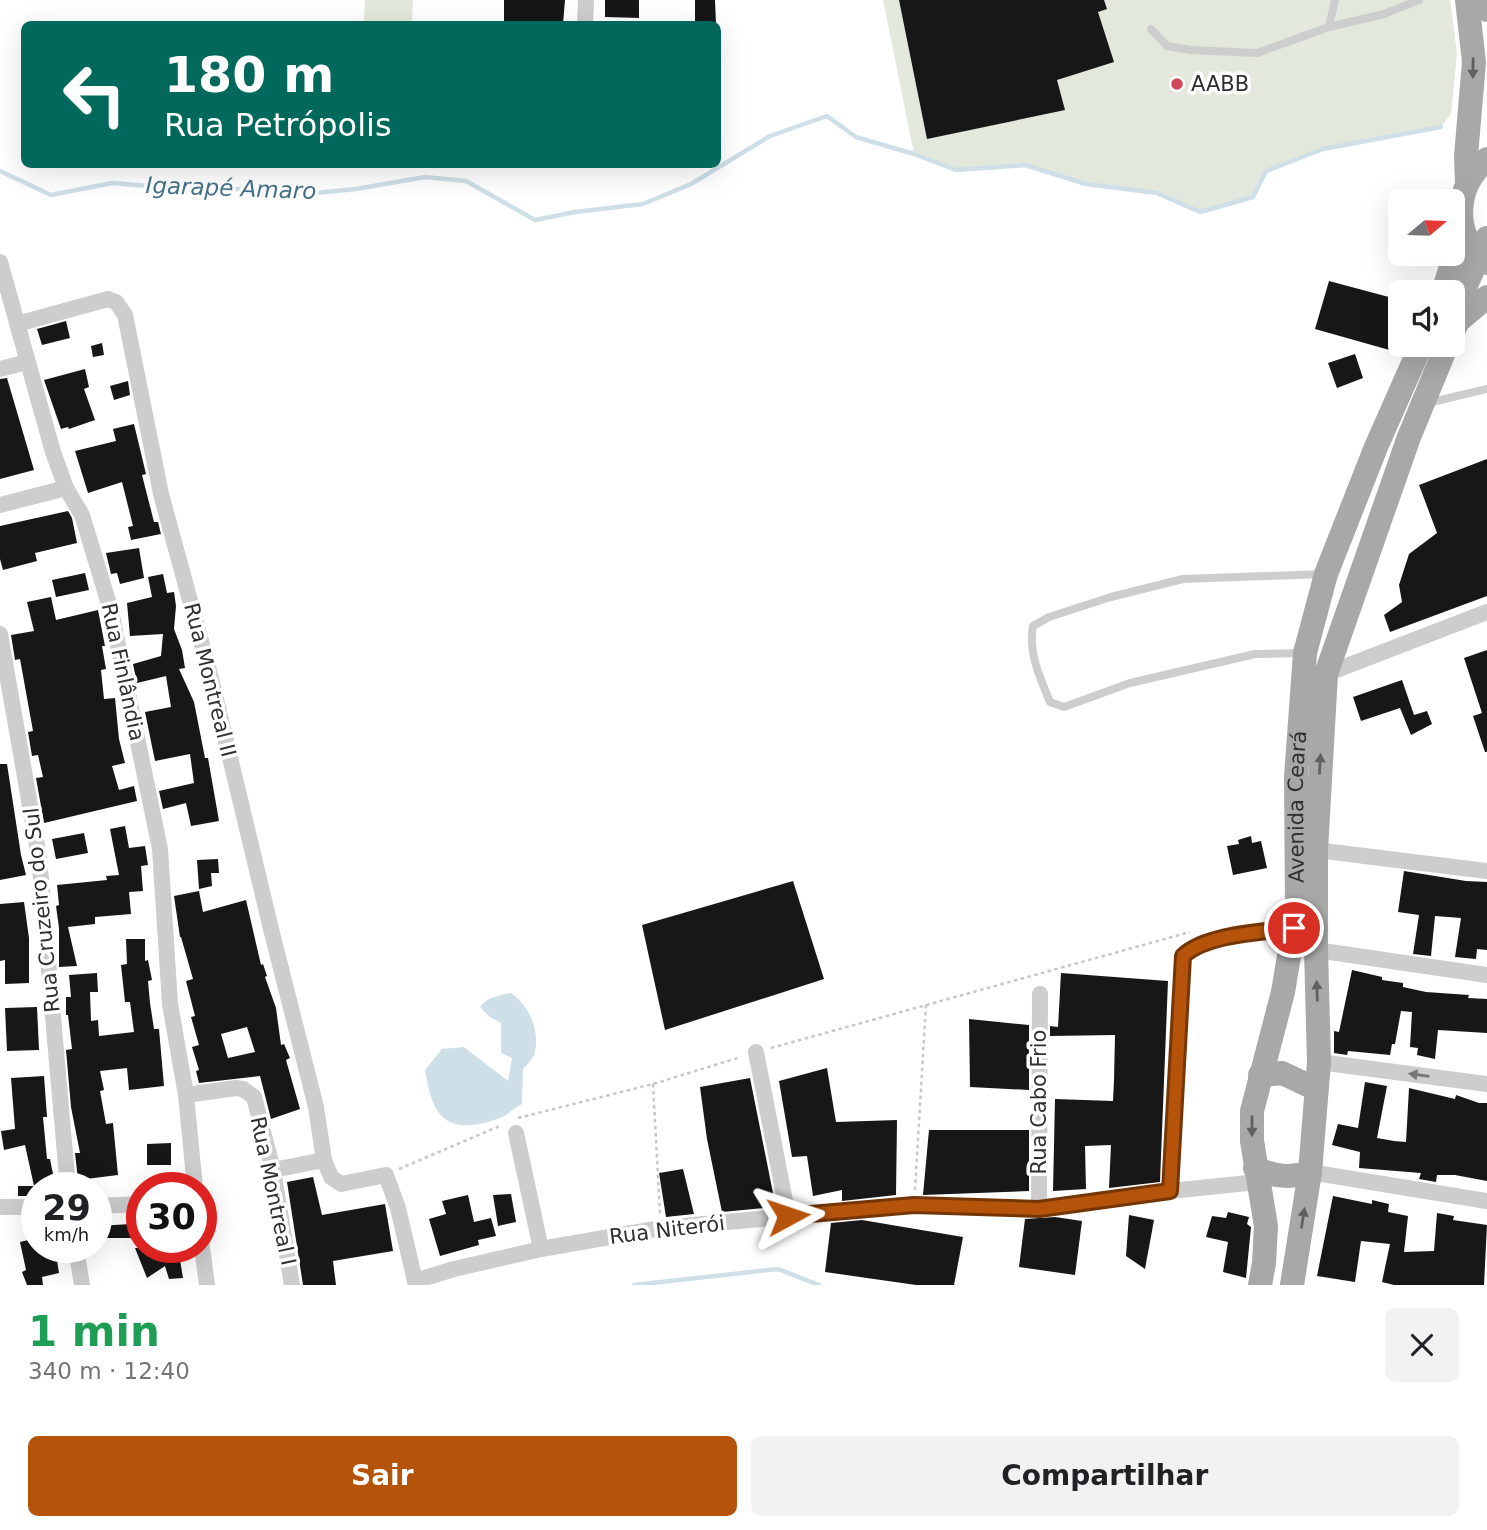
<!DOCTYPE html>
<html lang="pt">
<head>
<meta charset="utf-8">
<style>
  :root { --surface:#fff; --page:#f2f2f2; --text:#202124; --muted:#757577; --accent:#b45309 }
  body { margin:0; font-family:"DejaVu Sans",sans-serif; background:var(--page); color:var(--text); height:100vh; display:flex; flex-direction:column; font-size:26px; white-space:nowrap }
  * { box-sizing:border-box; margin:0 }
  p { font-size:23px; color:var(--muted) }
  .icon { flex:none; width:38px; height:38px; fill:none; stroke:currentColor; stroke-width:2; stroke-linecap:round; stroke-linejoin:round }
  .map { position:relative; height:1285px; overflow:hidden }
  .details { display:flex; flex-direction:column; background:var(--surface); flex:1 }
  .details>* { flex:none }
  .top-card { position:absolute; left:21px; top:21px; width:700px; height:147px; border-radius:10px; box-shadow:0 7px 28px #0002; background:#00695c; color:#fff; overflow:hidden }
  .needle { width:46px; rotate:71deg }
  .buttons { position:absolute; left:1388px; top:189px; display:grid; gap:14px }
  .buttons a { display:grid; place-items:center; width:77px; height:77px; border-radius:10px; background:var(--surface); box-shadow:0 7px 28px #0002; font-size:35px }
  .speed { position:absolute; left:21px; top:1172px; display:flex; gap:14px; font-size:35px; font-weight:700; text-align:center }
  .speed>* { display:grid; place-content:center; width:91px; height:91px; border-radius:50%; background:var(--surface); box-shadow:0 7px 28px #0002; line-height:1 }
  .speed small { font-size:18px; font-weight:400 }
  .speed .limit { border:10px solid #d22; background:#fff; color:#111 }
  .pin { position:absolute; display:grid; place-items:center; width:60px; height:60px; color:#fff; margin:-30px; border:4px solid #fff; border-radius:50%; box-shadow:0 2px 7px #0007 }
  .me { position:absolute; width:77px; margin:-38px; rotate:85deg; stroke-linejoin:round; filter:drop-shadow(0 0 5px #0008) }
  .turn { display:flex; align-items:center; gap:24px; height:147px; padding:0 28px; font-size:32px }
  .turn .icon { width:91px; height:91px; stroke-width:2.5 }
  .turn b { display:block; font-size:49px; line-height:60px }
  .round { display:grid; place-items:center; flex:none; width:74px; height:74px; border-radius:10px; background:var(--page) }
  .summary { display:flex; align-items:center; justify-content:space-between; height:119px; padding:0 28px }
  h1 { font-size:42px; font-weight:600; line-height:52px; color:#1e9e55 }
  .cta { display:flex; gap:14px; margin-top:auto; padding:14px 28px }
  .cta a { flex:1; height:80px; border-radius:10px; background:var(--accent); color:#fff; font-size:28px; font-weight:600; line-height:80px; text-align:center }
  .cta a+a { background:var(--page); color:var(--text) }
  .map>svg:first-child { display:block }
  .green { fill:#e3e8dc }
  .water { fill:#cedfe8 }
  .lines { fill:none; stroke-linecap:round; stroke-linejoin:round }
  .stream { stroke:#cedfe8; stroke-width:4.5 }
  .building { fill:#171717; fill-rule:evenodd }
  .path { stroke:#c7c7c7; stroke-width:2.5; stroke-dasharray:3.5 3.5; stroke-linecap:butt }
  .service { stroke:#cdcdcd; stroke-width:8 }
  .minor { stroke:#cdcdcd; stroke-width:16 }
  .primary { stroke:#a8a8a8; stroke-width:24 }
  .primary-bridge { stroke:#a8a8a8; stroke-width:24 }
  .oneway { fill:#606060 }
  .oneway2 { fill:#777 }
  .route-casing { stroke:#753606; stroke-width:18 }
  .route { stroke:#b45309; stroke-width:12 }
  .poi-dot { fill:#d14757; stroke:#fff; stroke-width:2.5 }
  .labels { text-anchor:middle; stroke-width:7; stroke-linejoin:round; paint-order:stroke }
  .poi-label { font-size:21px; fill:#303030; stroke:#fff; text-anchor:start }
  .street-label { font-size:21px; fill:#303030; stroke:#fff }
  .water-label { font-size:23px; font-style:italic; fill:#477289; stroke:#fff }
</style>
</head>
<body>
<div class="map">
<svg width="1487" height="1285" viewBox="0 0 1487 1285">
  <rect width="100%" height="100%" fill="#fff"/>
  <!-- green -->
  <g class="green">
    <polygon points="365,0 413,0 412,24 364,24"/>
    <polygon points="883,0 1450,0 1457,53 1451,114 1441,127 1323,149 1266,171 1253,197 1200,212 1157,193 1086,184 1025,165 956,170 914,154"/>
  </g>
  <!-- water -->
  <path class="water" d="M511,993C530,1006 541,1033 534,1055C532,1060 527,1065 523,1069L522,1104C514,1108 510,1113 504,1116C494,1121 482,1124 472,1125C436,1129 430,1099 425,1070L442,1049L464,1047L508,1081L512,1058L501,1053V1023L490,1017L480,1007C487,997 500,995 511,993Z"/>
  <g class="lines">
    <!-- stream -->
    <g class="stream">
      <polyline points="0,171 51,195 112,183 184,189 255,189 305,194 356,189 425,177 466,181 535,220 575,212 643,204 691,184 770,136 827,116 856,137 914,154 956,170 1025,165 1086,184 1157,193 1200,212 1253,197 1266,171 1323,149 1441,127"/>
      <polyline points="634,1285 778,1269 819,1285"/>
    </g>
  </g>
  <!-- building -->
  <g class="building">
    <polygon points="504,0 565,0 563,24 521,21 521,24 504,24"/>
    <polygon points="605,0 639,0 639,18 605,17"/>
    <polygon points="695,0 715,0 716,24 695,24"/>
    <polygon points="899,0 1104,0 1107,9 1098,12 1114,62 1057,80 1065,110 927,139"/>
    <polygon points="1329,281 1400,300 1400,327 1393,351 1315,329"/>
    <polygon points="66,321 70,338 42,345 37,329"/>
    <polygon points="102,343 104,355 93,357 91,346"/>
    <polygon points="1355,354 1363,378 1337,388 1328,363"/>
    <polygon points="85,369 89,387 84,389 95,420 69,429 68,427 61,429 44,380"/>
    <polygon points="7,378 34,470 0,479 0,379"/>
    <polygon points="128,381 130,395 114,400 110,386"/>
    <polygon points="134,424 146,474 142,475 154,522 158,522 161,534 131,540 128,527 133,526 122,482 88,493 75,451 116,441 113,429"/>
    <polygon points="1487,459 1487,596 1390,632 1384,615 1402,602 1399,585 1409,554 1437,533 1419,485"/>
    <polygon points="68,511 72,518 77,543 35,553 37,561 3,570 0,559 0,526"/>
    <polygon points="139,548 144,578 120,584 117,573 111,574 106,553"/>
    <polygon points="85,573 89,590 56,597 52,580"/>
    <polygon points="163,574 167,593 174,592 176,606 174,629 182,650 185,668 179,669 194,702 205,758 208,758 219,821 191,826 186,803 163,809 159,791 194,783 190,754 155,761 145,712 171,707 166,676 137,683 133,664 161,656 163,634 130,636 127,603 152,597 148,577"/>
    <polygon points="51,597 56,620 98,610 105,646 102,646 106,669 101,670 104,699 115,698 119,739 125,763 112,766 119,790 134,786 137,801 44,823 36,778 43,777 38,755 32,756 28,732 33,731 20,659 15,660 11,635 34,631 27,602"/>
    <polygon points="1487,650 1487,752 1485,752 1473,716 1482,713 1464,658"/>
    <polygon points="1402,680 1414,715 1427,711 1432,724 1411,735 1400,708 1361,721 1353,697"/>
    <polygon points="0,764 7,764 21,855 26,875 0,880"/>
    <polygon points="125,826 129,848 145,846 148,865 141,866 143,891 129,892 131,914 95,917 95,924 68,927 77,966 59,967 59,928 56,906 59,905 57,885 107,880 106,876 119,875 110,829"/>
    <polygon points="84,833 88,853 56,859 52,839"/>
    <polygon points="1251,836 1252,843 1261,841 1267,868 1233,875 1227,846 1239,844 1238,840"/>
    <polygon points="218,859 219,873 211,873 212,886 199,889 197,860"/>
    <polygon points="1404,871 1466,881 1487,882 1487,950 1477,949 1476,959 1455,957 1461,918 1435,916 1431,956 1413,954 1419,915 1398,912"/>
    <polygon points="793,881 824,979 665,1030 642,925"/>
    <path d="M199,891L203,912L246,900L261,965L263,964L267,976L265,977L276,1008L281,1045L284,1044L290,1058L286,1060L300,1109L271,1119L260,1076L199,1083L196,1071L199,1070L192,1047L199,1045L191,1017L195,1016L186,981L193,979L181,937H180L174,896ZM247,1027L255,1052L228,1058L221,1034Z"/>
    <polygon points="24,902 29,938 29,983 5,984 5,960 0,961 0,904"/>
    <polygon points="126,939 145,939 145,961 148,960 152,980 148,981 150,1003 154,1029 159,1029 164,1086 129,1090 127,1068 100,1071 104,1090 100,1091 106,1124 113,1123 118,1175 78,1180 75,1153 80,1153 71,1107 66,1050 72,1049 68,1015 66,1015 66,997 71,997 69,975 97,973 98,992 90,992 91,1021 98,1020 99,1036 134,1032 130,1002 125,1002 121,965 127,964"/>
    <polygon points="1352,970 1382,977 1382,980 1403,983 1403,987 1426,992 1469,995 1468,998 1487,999 1487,1033 1438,1030 1435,1059 1417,1055 1418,1048 1410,1047 1412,1012 1401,1011 1395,1044 1392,1044 1390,1055 1348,1051 1347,1055 1334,1053 1334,1031 1339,1032"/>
    <polygon points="1061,973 1168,981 1160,1182 1109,1188 1111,1145 1085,1146 1086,1189 1053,1191 1055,1099 1113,1101 1114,1080 1115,1035 1050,1036 1050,1026 1058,1027"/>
    <polygon points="37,1007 39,1050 7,1051 5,1008"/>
    <polygon points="969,1019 1029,1025 1029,1090 970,1087"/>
    <polygon points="827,1068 836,1122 897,1120 896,1195 842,1201 842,1190 813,1196 807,1156 792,1157 779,1081"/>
    <polygon points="44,1076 47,1117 43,1117 47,1159 50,1159 53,1174 50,1175 50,1188 37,1188 37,1196 18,1196 18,1186 34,1186 25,1145 4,1150 1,1131 15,1129 11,1078"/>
    <polygon points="750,1078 775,1203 764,1205 776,1207 722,1212 707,1139 700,1087"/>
    <polygon points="1365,1082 1387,1086 1377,1138 1394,1141 1406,1142 1409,1088 1455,1099 1456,1095 1479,1103 1487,1103 1487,1181 1455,1175 1437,1175 1436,1182 1419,1179 1421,1173 1359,1168 1360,1152 1332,1145 1338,1124 1358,1128"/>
    <polygon points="929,1130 1029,1130 1029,1191 923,1195"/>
    <polygon points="171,1143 171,1165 147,1165 147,1144"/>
    <polygon points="683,1169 694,1214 666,1217 659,1173"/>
    <polygon points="313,1177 322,1215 385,1204 393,1251 333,1261 336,1285 303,1285 287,1182"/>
    <polygon points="511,1194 516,1222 498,1226 493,1195"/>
    <polygon points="468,1195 474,1222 491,1218 496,1236 478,1240 479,1245 440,1256 429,1219 446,1214 442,1201"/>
    <polygon points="1333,1196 1372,1204 1372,1200 1389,1204 1388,1212 1408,1216 1404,1252 1434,1251 1437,1213 1454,1216 1453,1220 1487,1225 1484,1285 1394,1285 1382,1282 1390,1244 1361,1241 1355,1282 1317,1276"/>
    <polygon points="1228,1212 1249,1217 1247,1224 1251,1227 1246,1278 1223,1272 1228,1242 1206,1237 1212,1216 1226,1218"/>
    <polygon points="1129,1215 1154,1220 1145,1269 1126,1256"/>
    <polygon points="1055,1217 1082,1221 1075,1275 1019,1267 1025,1219"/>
    <polygon points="862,1220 963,1237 954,1285 916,1285 825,1272 831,1223"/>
    <polygon points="132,1224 133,1238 96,1238 96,1226"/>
    <polygon points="37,1238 37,1248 51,1248 52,1255 56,1254 59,1273 42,1277 43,1285 27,1285 22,1272 26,1270 20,1242"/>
    <polygon points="135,1248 178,1248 183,1278 169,1279 165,1266 147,1278"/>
  </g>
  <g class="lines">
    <!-- path -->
    <g class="path">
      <polyline points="771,1048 1190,932"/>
      <polyline points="653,1084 660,1214"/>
      <polyline points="518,1118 653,1084 741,1057"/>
      <polyline points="399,1169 502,1125"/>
      <polyline points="915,1190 926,1005"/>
    </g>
    <!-- service -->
    <g class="service">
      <polyline points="1329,27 1384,14 1419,0"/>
      <polyline points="1151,29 1167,46 1191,50 1257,53 1329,27 1335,0"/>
      <polyline points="1432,402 1487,389"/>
      <path d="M1303,653L1255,654L1130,683L1064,707L1050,702C1040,678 1028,652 1033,626L1049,617L1111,597L1183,579L1323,574"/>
    </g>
    <!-- minor -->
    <g class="minor">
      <polyline points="585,24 586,0"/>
      <polyline points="0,262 53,452 66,488 82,515 111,611 160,849 170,1004 186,1095 195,1188"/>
      <polyline points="17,324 108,299 116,302 125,315 161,494 210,674 272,933 316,1107 324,1160"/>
      <polyline points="0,369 27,362"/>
      <polyline points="0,505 66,488"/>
      <polyline points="0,634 39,857 68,1188"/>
      <polyline points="1326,674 1487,612"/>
      <polyline points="1316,850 1487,871"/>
      <polyline points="1316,950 1487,975"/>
      <polyline points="756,1052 788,1216"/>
      <polyline points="1319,1062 1487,1084"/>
      <polyline points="186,1095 236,1088 243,1089 254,1097 273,1170 292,1285"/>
      <polyline points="516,1133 541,1249"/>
      <polyline points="273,1170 324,1160 331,1177 341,1184 386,1175 398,1208 415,1281"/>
      <polyline points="1310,1172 1487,1201"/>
      <path d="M1170,1191L1183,956C1207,934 1263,932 1294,927"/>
      <polyline points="96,1206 142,1204"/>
      <polyline points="0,1207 37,1207"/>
      <polyline points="1039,1209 1040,994"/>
      <polyline points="201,1240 207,1285"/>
      <polyline points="76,1248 82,1285"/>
      <polyline points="415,1281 454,1269 541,1249 661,1228 914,1205 1039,1209 1170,1191 1258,1182"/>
    </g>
    <!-- primary -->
    <g class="primary">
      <polyline points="1485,0 1487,10"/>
      <path d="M1487,159C1454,186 1451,236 1487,263"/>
      <polyline points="1467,183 1466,156 1474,62 1467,0"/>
      <polyline points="1443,292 1463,229"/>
      <polyline points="1452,334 1458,321 1487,297"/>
      <polyline points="1260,1075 1282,1073 1316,1089"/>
      <path d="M1255,1168C1274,1176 1290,1179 1310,1172"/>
      <path id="s1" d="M1260,1285L1264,1263L1266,1226L1252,1141V1111L1283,992L1297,908L1296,777L1305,653L1326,574L1376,447L1421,345"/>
      <polyline points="1292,1285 1310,1172 1319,1062 1316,950 1316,850 1326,674 1409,437 1447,345"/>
    </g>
    <!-- primary-bridge -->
    <polyline class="primary-bridge" points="1452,317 1487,238"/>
  </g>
  <!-- one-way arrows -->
  <defs><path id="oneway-solid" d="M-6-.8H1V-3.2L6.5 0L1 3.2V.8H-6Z" transform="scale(1.75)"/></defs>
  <g class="oneway">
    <use href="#oneway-solid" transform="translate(1473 68) rotate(91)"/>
    <use href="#oneway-solid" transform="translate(1320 764) rotate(-87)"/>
    <use href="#oneway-solid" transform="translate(1317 991) rotate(-92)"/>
    <use href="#oneway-solid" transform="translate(1252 1126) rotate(90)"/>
    <use href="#oneway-solid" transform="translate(1303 1218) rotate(-81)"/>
  </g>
  <use class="oneway2" href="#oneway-solid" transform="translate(1419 1075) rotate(-172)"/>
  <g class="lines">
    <!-- route casing -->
    <g class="route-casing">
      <path id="route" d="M788,1216L914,1205L1039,1209L1170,1191L1183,956C1206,934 1263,932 1294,928"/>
    </g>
    <!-- route -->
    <use href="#route" class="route"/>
  </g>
  <!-- markers -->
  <circle class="poi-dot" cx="1177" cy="84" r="7"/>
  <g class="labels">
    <!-- poi labels -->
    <g class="poi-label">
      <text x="1191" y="91">AABB</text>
    </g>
    <!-- street labels -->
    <g class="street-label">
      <text transform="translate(123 672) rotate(78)" y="7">Rua Finlândia</text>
      <text transform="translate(210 680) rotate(76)" y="7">Rua Montreal II</text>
      <text dy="7" stroke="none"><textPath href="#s1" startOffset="485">Avenida Ceará</textPath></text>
      <text transform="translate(42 910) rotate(-96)" y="7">Rua Cruzeiro do Sul</text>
      <text transform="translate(1039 1102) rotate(-90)" y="7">Rua Cabo Frio</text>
      <text transform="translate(273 1191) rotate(78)" y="7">Rua Montreal I</text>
      <text transform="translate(667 1230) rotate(-7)" y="7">Rua Niterói</text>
    </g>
    <!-- water labels -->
    <g class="water-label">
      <text transform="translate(231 188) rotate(2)" y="8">Igarapé Amaro</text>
    </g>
  </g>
</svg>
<div class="buttons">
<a><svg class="needle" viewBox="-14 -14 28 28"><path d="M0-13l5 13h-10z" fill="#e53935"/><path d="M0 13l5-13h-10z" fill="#757577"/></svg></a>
<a><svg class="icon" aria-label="sound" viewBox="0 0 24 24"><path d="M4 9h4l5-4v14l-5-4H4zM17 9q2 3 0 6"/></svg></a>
</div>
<div class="speed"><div>29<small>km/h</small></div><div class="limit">30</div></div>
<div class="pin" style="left:1294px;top:928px;background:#d93025"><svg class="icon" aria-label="arrive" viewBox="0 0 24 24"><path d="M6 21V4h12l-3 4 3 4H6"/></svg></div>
<svg class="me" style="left:788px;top:1216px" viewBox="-20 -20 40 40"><path d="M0-17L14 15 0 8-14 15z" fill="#b45309" stroke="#fff" stroke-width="4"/></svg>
<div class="top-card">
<div class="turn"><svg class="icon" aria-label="left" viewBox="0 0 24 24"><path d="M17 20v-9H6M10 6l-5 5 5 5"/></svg><div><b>180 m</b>Rua Petrópolis</div></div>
</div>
</div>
<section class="details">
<div class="summary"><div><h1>1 min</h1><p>340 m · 12:40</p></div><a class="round"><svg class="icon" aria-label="close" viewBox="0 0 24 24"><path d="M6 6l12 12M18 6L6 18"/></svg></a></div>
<div class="cta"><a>Sair</a><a>Compartilhar</a></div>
</section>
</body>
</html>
